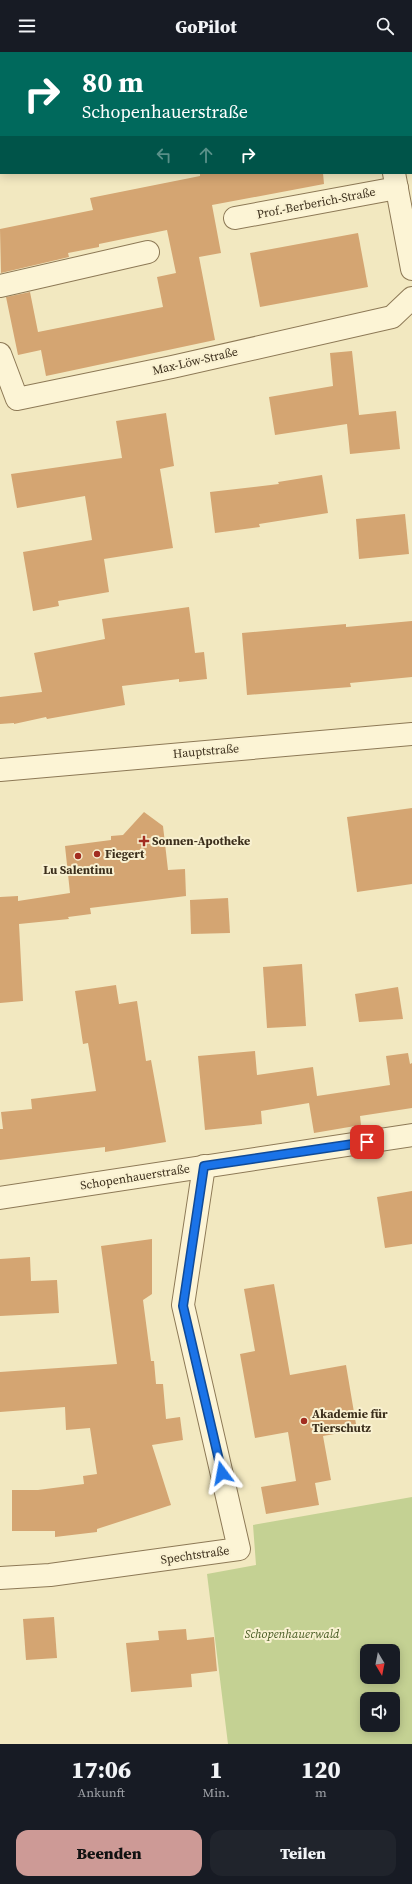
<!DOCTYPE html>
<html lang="de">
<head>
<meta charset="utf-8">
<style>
  :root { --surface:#171b24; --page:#20242c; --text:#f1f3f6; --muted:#9ea1a6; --accent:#cd9a96 }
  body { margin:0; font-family:"Source Serif 4",serif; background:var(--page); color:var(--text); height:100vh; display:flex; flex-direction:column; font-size:15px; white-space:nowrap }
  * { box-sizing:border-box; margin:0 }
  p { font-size:13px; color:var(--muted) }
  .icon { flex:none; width:22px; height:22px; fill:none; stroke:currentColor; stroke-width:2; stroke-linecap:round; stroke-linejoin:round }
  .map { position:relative; height:1692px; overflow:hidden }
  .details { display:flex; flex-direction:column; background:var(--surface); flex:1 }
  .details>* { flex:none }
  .banner { position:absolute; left:0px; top:0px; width:412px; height:122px; box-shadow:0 2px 10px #0003; background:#00695c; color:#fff; overflow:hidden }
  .needle { width:26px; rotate:170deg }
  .controls { position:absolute; left:360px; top:1592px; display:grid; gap:8px }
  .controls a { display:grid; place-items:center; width:40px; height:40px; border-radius:8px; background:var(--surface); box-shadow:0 2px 10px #0003; font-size:20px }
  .pin { position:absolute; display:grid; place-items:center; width:34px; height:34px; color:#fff; margin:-17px; border-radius:8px; box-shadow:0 2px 6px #0006 }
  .me { position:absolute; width:44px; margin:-22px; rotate:347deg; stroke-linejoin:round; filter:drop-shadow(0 0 3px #0008) }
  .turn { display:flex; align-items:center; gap:14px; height:84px; padding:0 16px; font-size:18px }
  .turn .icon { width:52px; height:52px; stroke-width:2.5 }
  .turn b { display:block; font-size:28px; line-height:34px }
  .lanes { display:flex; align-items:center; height:38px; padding:0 16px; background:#0003; justify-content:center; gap:20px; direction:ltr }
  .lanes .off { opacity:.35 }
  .eta { display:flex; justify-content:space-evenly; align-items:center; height:68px; text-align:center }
  .eta b { font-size:24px; font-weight:800; line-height:28px }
  .primary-button { display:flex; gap:8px; margin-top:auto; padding:8px 16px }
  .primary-button a { flex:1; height:46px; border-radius:12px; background:var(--accent); color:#111; font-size:16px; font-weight:800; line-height:46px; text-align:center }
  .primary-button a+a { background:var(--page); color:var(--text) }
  header { display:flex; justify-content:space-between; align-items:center; height:52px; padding:0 16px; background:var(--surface); font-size:18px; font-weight:800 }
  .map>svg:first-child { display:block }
  .green { fill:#c4d193; fill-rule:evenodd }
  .building { fill:#d4a572 }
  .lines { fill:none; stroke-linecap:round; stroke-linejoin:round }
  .minor-casing { stroke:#8d7956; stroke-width:24 }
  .tertiary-casing { stroke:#8d7956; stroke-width:24 }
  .minor { stroke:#fcf4d5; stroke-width:22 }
  .tertiary { stroke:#fcf4d5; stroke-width:22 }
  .route-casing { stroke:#114b97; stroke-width:10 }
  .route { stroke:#1a73e8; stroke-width:7 }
  .poi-dot { fill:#a22d20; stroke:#f9f1d1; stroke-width:1.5 }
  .labels { text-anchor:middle; stroke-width:4; stroke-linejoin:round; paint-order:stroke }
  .street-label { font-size:12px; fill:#3c2f1c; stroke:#f9f1d1 }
  .poi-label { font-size:12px; font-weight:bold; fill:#3c2f1c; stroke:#f9f1d1; text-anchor:start }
  .park-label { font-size:12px; font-style:italic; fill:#465a21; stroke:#f9f1d1 }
</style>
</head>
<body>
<header><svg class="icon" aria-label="menu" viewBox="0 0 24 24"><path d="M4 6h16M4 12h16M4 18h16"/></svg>GoPilot<svg class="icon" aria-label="search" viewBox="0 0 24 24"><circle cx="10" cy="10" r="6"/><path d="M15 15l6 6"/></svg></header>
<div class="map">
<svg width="412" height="1692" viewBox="0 0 412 1692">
  <rect width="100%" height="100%" fill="#f2e8c0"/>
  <!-- green -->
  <path class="green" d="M412,1445V1692H228L207,1522L256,1513L253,1473ZM367,1599H393V1625H367ZM367,1647H393V1673H367Z"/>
  <!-- building -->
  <g class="building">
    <polygon points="200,121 323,121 324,132 212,153 221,201 199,205 215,288 46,324 41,298 18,303 6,245 30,240 38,280 163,255 157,225 176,221 167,178 99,192 99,195 68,201 69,205 1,221 0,177 93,158 90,146 200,124"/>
    <polygon points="358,181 368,235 260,255 250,201"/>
    <polygon points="352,299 359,363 396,359 400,397 350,402 347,372 275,383 269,345 333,334 330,301"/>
    <polygon points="166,361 174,414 160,417 173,496 104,507 109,540 58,549 59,554 33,559 23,500 92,488 85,444 17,456 11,422 122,406 116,369"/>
    <polygon points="322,423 328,461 259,472 260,475 215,481 210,440 279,432 278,430"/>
    <polygon points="405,462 409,502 359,507 356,467"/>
    <polygon points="189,555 195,601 204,600 207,627 179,630 179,627 122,634 125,653 47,667 46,665 14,672 14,671 0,672 0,645 42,640 34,601 105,587 102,567"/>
    <polygon points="412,569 412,625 350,631 351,635 247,643 242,581 346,572 346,575"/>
    <polygon points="412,756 412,832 357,840 347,765"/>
    <polygon points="144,760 163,774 168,818 185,817 186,844 90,856 91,862 68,865 69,867 19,872 23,949 0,951 0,845 18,844 18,849 70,841 65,794 111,788 111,784 123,783"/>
    <polygon points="228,846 230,881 191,882 190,848"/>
    <polygon points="302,912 306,974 267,976 263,915"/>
    <polygon points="116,933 119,952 137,949 146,1009 151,1008 166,1090 105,1100 105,1095 0,1108 0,1077 3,1077 1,1060 32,1057 31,1047 96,1039 88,991 83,992 75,939"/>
    <polygon points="398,935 403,967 359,970 355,942"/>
    <polygon points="255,999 257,1023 313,1015 317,1044 390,1033 386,1004 408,1001 410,1012 412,1011 412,1056 360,1064 361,1073 314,1081 309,1051 261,1059 262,1072 205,1078 198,1004"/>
    <polygon points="412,1139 412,1192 385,1196 377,1145"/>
    <polygon points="152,1187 152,1242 143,1248 151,1309 154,1309 156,1332 163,1332 166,1367 180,1365 183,1388 152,1393 171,1453 97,1477 97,1480 55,1485 55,1479 12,1479 12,1438 38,1438 84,1432 83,1424 97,1422 90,1376 66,1378 65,1355 0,1360 0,1320 117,1312 101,1194"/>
    <polygon points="30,1205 31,1229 57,1228 59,1261 0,1264 0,1207"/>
    <polygon points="274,1232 290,1323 346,1313 357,1378 323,1384 331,1428 315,1431 319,1453 266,1462 261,1435 296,1429 288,1380 255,1386 240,1302 255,1299 244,1237"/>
    <polygon points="54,1565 57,1606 26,1608 23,1567"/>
    <polygon points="186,1577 187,1588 214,1585 217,1619 191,1622 192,1635 131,1640 126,1591 159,1588 158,1579"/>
  </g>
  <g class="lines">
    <!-- minor casing -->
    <g class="minor-casing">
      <g id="minor">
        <polyline points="372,0 372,1"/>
        <polyline points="33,1 37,0"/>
        <polyline points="0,9 1,9"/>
        <polyline points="394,121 412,217"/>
        <polyline points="235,166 397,136"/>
        <polyline points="0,234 148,200"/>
        <polyline points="0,302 17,347 172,315 392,265 412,246"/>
        <polyline points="0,1146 412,1083"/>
        <polyline points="0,1526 50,1523 239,1497 183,1253 204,1114"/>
      </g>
    </g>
    <!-- tertiary casing -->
    <g class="tertiary-casing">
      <polyline id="tertiary" points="0,718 412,682"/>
    </g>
    <!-- minor -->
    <use href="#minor" class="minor"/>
    <!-- tertiary -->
    <use href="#tertiary" class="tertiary"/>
  </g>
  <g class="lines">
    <!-- route casing -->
    <g class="route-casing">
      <polyline id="route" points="222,1421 183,1254 204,1114 367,1090"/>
    </g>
    <!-- route -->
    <use href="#route" class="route"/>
  </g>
  <!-- markers -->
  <g class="poi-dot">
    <path d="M142 783h4v4h4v4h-4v4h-4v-4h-4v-4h4z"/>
    <circle cx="97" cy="802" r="4"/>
    <circle cx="78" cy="804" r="4"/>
    <circle cx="304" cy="1369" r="4"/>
  </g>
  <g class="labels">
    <!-- street labels -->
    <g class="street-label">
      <text transform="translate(316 151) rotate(-11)" y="4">Prof.-Berberich-Straße</text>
      <text transform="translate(195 309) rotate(-13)" y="4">Max-Löw-Straße</text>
      <text transform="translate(206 699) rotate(-5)" y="4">Hauptstraße</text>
      <text transform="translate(135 1125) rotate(-9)" y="4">Schopenhauerstraße</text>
      <text transform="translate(195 1503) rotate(-8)" y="4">Spechtstraße</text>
    </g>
    <!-- poi labels -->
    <g class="poi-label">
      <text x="152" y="793">Sonnen-Apotheke</text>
      <text x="105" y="806">Fiegert</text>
      <text x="78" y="822" text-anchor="middle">Lu Salentinu</text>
      <text x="312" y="1366">Akademie für<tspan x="312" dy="14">Tierschutz</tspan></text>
    </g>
    <!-- park labels -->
    <g class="park-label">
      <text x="292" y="1586">Schopenhauerwald</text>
    </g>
  </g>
</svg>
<div class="controls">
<a><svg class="needle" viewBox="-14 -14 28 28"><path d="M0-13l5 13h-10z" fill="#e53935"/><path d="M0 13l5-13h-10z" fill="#9ea1a6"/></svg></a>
<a><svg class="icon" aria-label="sound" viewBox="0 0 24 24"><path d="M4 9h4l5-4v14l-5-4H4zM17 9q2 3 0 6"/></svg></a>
</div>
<div class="pin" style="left:367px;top:1090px;background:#d93025"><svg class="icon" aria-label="arrive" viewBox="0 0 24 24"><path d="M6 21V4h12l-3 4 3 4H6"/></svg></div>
<svg class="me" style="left:222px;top:1421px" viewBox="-20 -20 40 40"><path d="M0-17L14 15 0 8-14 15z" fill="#1a73e8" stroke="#fff" stroke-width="4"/></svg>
<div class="banner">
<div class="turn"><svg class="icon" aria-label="right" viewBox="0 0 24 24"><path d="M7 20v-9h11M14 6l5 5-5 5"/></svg><div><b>80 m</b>Schopenhauerstraße</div></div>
<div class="lanes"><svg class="icon off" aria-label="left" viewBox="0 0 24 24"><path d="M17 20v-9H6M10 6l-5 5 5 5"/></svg><svg class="icon off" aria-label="ahead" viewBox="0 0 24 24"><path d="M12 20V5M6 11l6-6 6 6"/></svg><svg class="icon" aria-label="right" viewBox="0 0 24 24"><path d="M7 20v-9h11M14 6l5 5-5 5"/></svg></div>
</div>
</div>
<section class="details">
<div class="eta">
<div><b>17:06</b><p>Ankunft</p></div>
<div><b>1</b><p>Min.</p></div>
<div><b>120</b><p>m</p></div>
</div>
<div class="primary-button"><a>Beenden</a><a>Teilen</a></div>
</section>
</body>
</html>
